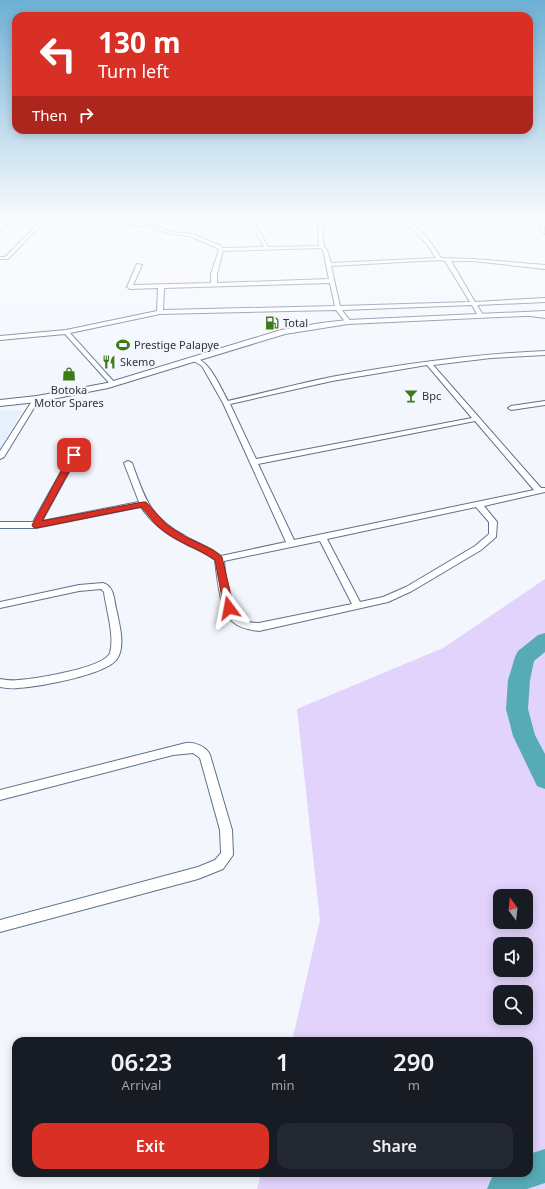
<!DOCTYPE html>
<html lang="en">
<head>
<meta charset="utf-8">
<style>
  :root { --surface:#171b24; --page:#242831; --text:#f1f3f6; --muted:#9ea1a6; --accent:#d93025 }
  body { margin:0; font-family:"Noto Sans",sans-serif; background:var(--page); color:var(--text); height:100vh; display:flex; flex-direction:column; font-size:15px; white-space:nowrap }
  * { box-sizing:border-box; margin:0 }
  p { font-size:13px; color:var(--muted) }
  .icon { flex:none; width:22px; height:22px; fill:none; stroke:currentColor; stroke-width:2; stroke-linecap:round; stroke-linejoin:round }
  .map { position:relative; flex:1; overflow:hidden }
  .drawer { position:absolute; left:12px; top:1037px; width:521px; height:140px; display:flex; flex-direction:column; background:var(--surface); border-radius:12px; box-shadow:0 2px 10px #0003 }
  .drawer>* { flex:none }
  .banner { position:absolute; left:12px; top:12px; width:521px; height:122px; border-radius:12px; box-shadow:0 2px 10px #0003; background:#d93025; color:#fff; overflow:hidden }
  .needle { width:26px; rotate:345deg }
  .tools { position:absolute; left:493px; top:889px; display:grid; gap:8px }
  .tools a { display:grid; place-items:center; width:40px; height:40px; border-radius:8px; background:var(--surface); box-shadow:0 2px 10px #0003; font-size:20px }
  .pin { position:absolute; display:grid; place-items:center; width:34px; height:34px; color:#fff; margin:-17px; border-radius:8px; box-shadow:0 2px 6px #0006 }
  .me { position:absolute; width:44px; margin:-22px; rotate:347deg; stroke-linejoin:round; filter:drop-shadow(0 0 3px #0008) }
  .turn { display:flex; align-items:center; gap:14px; height:84px; padding:0 20px; font-size:18px }
  .turn .icon { width:52px; height:52px; stroke-width:2.5 }
  .turn b { display:block; font-size:28px; line-height:34px }
  .then { display:flex; align-items:center; height:38px; padding:0 20px; background:#0003; gap:8px; font-size:15px }
  .eta { display:flex; justify-content:space-evenly; align-items:center; height:68px; text-align:center }
  .eta b { font-size:24px; font-weight:600; line-height:28px }
  .primary-button { display:flex; gap:8px; margin-top:auto; padding:8px 20px }
  .primary-button a { flex:1; height:46px; border-radius:12px; background:var(--accent); color:#fff; font-size:16px; font-weight:600; line-height:46px; text-align:center }
  .primary-button a+a { background:var(--page); color:var(--text) }
  .map>svg:first-child { display:block }
  .built { fill:#e5f0fd }
  .green { fill:#e2d3fc; fill-rule:evenodd }
  .lines { fill:none; stroke-linecap:round; stroke-linejoin:round }
  .river { fill:#56abb7; fill-rule:evenodd }
  .street-casing { stroke:#5f728b; stroke-width:2 }
  .secondary-casing { stroke:#5f728b; stroke-width:2 }
  .highway-casing { stroke:#5f728b; stroke-width:2 }
  .street { fill:#fff; fill-rule:evenodd }
  .secondary { fill:#fff; fill-rule:evenodd }
  .highway { fill:#fff; fill-rule:evenodd }
  .route { fill:#d93025; stroke:#8d1f18 }
  .labels { text-anchor:middle; stroke-width:4; stroke-linejoin:round; paint-order:stroke }
  .far-poi-label { font-size:11px; fill:#2d3540; stroke:#f3f7fd; text-anchor:start }
</style>
</head>
<body>
<div class="map">
<svg width="545" height="1189" viewBox="0 0 545 1189">
  <rect width="100%" height="100%" fill="#f3f7fd"/>
  <!-- built -->
  <polygon class="built" points="0,410 22,411 0,448"/>
  <!-- green -->
  <path class="green" d="M545,579V1189H257L261,1173H529V1041H292L320,920L297,709L443,648ZM500,896H526V922H500ZM500,944H526V970H500ZM500,992H526V1018H500Z"/>
  <g class="lines">
    <!-- river -->
    <g class="river">
      <polygon points="545,633 545,652 534,661 530,680 528,709 535,735 545,754 545,789 537,786 513,736 506,709 508,680 515,657 518,651 538,635"/>
      <polygon points="545,1149 545,1183 527,1189 487,1189 492,1177 496,1173 529,1173 529,1154"/>
    </g>
    <!-- street casing -->
    <g class="street-casing">
      <g id="street">
        <polygon points="44,218 48,218 8,259 0,259 0,257 5,257"/>
        <path d="M120,218H124L127,222L152,225L172,232L193,234L221,246L222,248L264,247L248,218H252L268,247L319,246L318,226L327,222L353,218V219L328,224L322,228L324,247L327,250L331,263L436,258L426,243L408,224L389,218C413,215 429,239 441,258L473,259L545,265V269L473,261H451L475,302L545,298V302L477,305L483,315L480,317L478,316L472,305L342,310L351,322L348,324L346,323L336,310L160,314L70,333L115,383L116,384L113,386L111,385L65,334L0,340V336L66,330L157,311L158,288L130,289L127,287L137,264L142,265L133,285L211,283V274L219,250L217,248L190,236L171,234L151,227L124,224L121,222ZM321,248L323,250L329,279L217,283V274L223,251ZM439,260L445,261L470,302L340,306L331,266ZM330,283L335,306L163,310L164,288Z"/>
        <path d="M538,218H542L545,234C540,232 538,224 538,218Z"/>
        <polygon points="525,312 545,314 545,318 523,315 522,314"/>
        <path d="M545,351V355L491,358L433,365L541,488H545V492L484,506L497,522L496,537L481,550L412,591L388,602L259,631C250,630 240,628 233,622C220,612 217,576 215,560C205,552 193,548 182,542C166,534 151,522 141,507L36,528H0V522H33L78,441L82,439L86,441L42,521L139,502L124,463L128,461L132,463C145,498 149,517 185,536C197,543 210,547 221,556L286,542L223,403L202,366L192,360V358C208,356 221,389 228,401C263,393 297,384 331,377C402,364 473,354 545,351ZM427,365L472,418L256,459L230,404L332,381ZM475,421L534,490L294,540L258,464ZM476,507L489,522V534L475,546L406,587L383,597L360,602L327,539ZM320,541L352,604L259,623C251,623 244,622 238,616C229,608 225,574 224,561Z"/>
        <polygon points="37,396 40,398 4,457 0,459 0,451 34,398"/>
        <polygon points="545,401 545,405 511,410 508,408 511,406"/>
        <path d="M103,583C114,586 114,599 116,608C119,623 126,646 117,659C106,675 38,687 18,688C12,689 6,688 0,687V679C6,680 12,681 18,680C35,679 104,668 110,653C115,636 106,609 104,592L101,589L79,591L0,608V602L79,585Z"/>
        <path d="M186,743C195,742 207,747 210,755L232,830L233,855L223,869L198,879L0,932V920L198,867L215,860L221,853L220,830L200,758L193,753L173,755L0,800V790Z"/>
      </g>
    </g>
    <!-- secondary casing -->
    <g class="secondary-casing">
      <polygon id="secondary" points="545,311 545,315 348,324 285,334 108,388 37,402 0,406 0,400 37,396 107,383 281,330 321,323 348,320"/>
    </g>
    <!-- highway casing -->
    <g class="highway-casing">
      <polygon id="highway" points="4,218 12,218 3,228 0,229 0,221"/>
    </g>
    <!-- street -->
    <use href="#street" class="street"/>
    <!-- secondary -->
    <use href="#secondary" class="secondary"/>
    <!-- highway -->
    <use href="#highway" class="highway"/>
  </g>
  <!-- sky -->
  <linearGradient id="sky" x2="0" y2="1"><stop stop-color="#6db0d4"/><stop offset="0.57" stop-color="#fafbfe"/><stop offset="1" stop-color="#fafbfe" stop-opacity="0"/></linearGradient>
  <rect width="545" height="384" fill="url(#sky)"/>
  <!-- route -->
  <path class="route" d="M74,453L78,455L42,521L143,502H146L167,525L184,536L213,550L222,557L234,608L232,610H226L224,608L215,560C198,548 176,542 160,528C153,522 148,514 141,507L36,528L33,527L32,525L70,455Z"/>
  <!-- icons -->
  <defs>
    <g id="fuel-bare" transform="scale(1.08)"><path d="M-5.5-6h7V0h2V4h1.3V-2.5L3-4.5l.8-.8L6-3V5H2.5V1h-1V6h-7ZM-4.2-4.7v3.2H.2V-4.7Z" fill="#3e7b17" stroke="#f3f7fd" stroke-width="2.5" paint-order="stroke"/></g>
    <g id="stadium-bare" transform="scale(1.08)"><path d="M0-5a6.5 5 0 1 0 0 10a6.5 5 0 1 0 0-10ZM-3.5-1.8h7v3.6h-7Z" fill="#3e7b17" stroke="#f3f7fd" stroke-width="2.5" paint-order="stroke"/></g>
    <g id="restaurant-bare" transform="scale(1.08)"><path d="M-5-6h1v4h1v-4h1v4h1v-4h1v5L-1.5 .5V6h-2V.5L-5-1ZM5-6V6H3V1.5H1.5Q1.5-4 5-6Z" fill="#3e7b17" stroke="#f3f7fd" stroke-width="2.5" paint-order="stroke"/></g>
    <g id="shop-bare" transform="scale(1.08)"><path d="M-5-2.5h2.3a2.7 3.5 0 0 1 5.4 0H5L5.5 6h-11ZM-1.5-2.5h3a1.5 2.3 0 0 0-3 0Z" fill="#3e7b17" stroke="#f3f7fd" stroke-width="2.5" paint-order="stroke"/></g>
    <g id="bar-bare" transform="scale(1.08)"><path d="M-6-5H6L.8 .8V4.5H3.5V6h-7V4.5H-.8V.8Z" fill="#3e7b17" stroke="#f3f7fd" stroke-width="2.5" paint-order="stroke"/></g>
  </defs>
  <g fill-rule="evenodd">
    <use href="#fuel-bare" x="272" y="323"/>
    <use href="#stadium-bare" x="123" y="345"/>
    <use href="#restaurant-bare" x="109" y="362"/>
    <use href="#shop-bare" x="69" y="374"/>
    <use href="#bar-bare" x="411" y="396"/>
  </g>
  <g class="labels">
    <!-- far-poi labels -->
    <g class="far-poi-label">
      <text x="283" y="327">Total</text>
      <text x="134" y="349">Prestige Palapye</text>
      <text x="120" y="366">Skemo</text>
      <text x="69" y="394" text-anchor="middle">Botoka<tspan x="69" dy="13">Motor Spares</tspan></text>
      <text x="422" y="400">Bpc</text>
    </g>
  </g>
</svg>
<div class="tools">
<a><svg class="needle" viewBox="-14 -14 28 28"><path d="M0-13l5 13h-10z" fill="#e53935"/><path d="M0 13l5-13h-10z" fill="#9ea1a6"/></svg></a>
<a><svg class="icon" aria-label="sound" viewBox="0 0 24 24"><path d="M4 9h4l5-4v14l-5-4H4zM17 9q2 3 0 6"/></svg></a>
<a><svg class="icon" aria-label="search" viewBox="0 0 24 24"><circle cx="10" cy="10" r="6"/><path d="M15 15l6 6"/></svg></a>
</div>
<div class="pin" style="left:74px;top:455px;background:#d93025"><svg class="icon" aria-label="arrive" viewBox="0 0 24 24"><path d="M6 21V4h12l-3 4 3 4H6"/></svg></div>
<svg class="me" style="left:229px;top:608px" viewBox="-20 -20 40 40"><path d="M0-17L14 15 0 8-14 15z" fill="#d93025" stroke="#fff" stroke-width="4"/></svg>
<div class="banner">
<div class="turn"><svg class="icon" aria-label="left" viewBox="0 0 24 24"><path d="M17 20v-9H6M10 6l-5 5 5 5"/></svg><div><b>130 m</b>Turn left</div></div>
<div class="then">Then<svg class="icon" aria-label="right" viewBox="0 0 24 24"><path d="M7 20v-9h11M14 6l5 5-5 5"/></svg></div>
</div>
<section class="drawer">
<div class="eta">
<div><b>06:23</b><p>Arrival</p></div>
<div><b>1</b><p>min</p></div>
<div><b>290</b><p>m</p></div>
</div>
<div class="primary-button"><a>Exit</a><a>Share</a></div>
</section>
</div>
</body>
</html>
